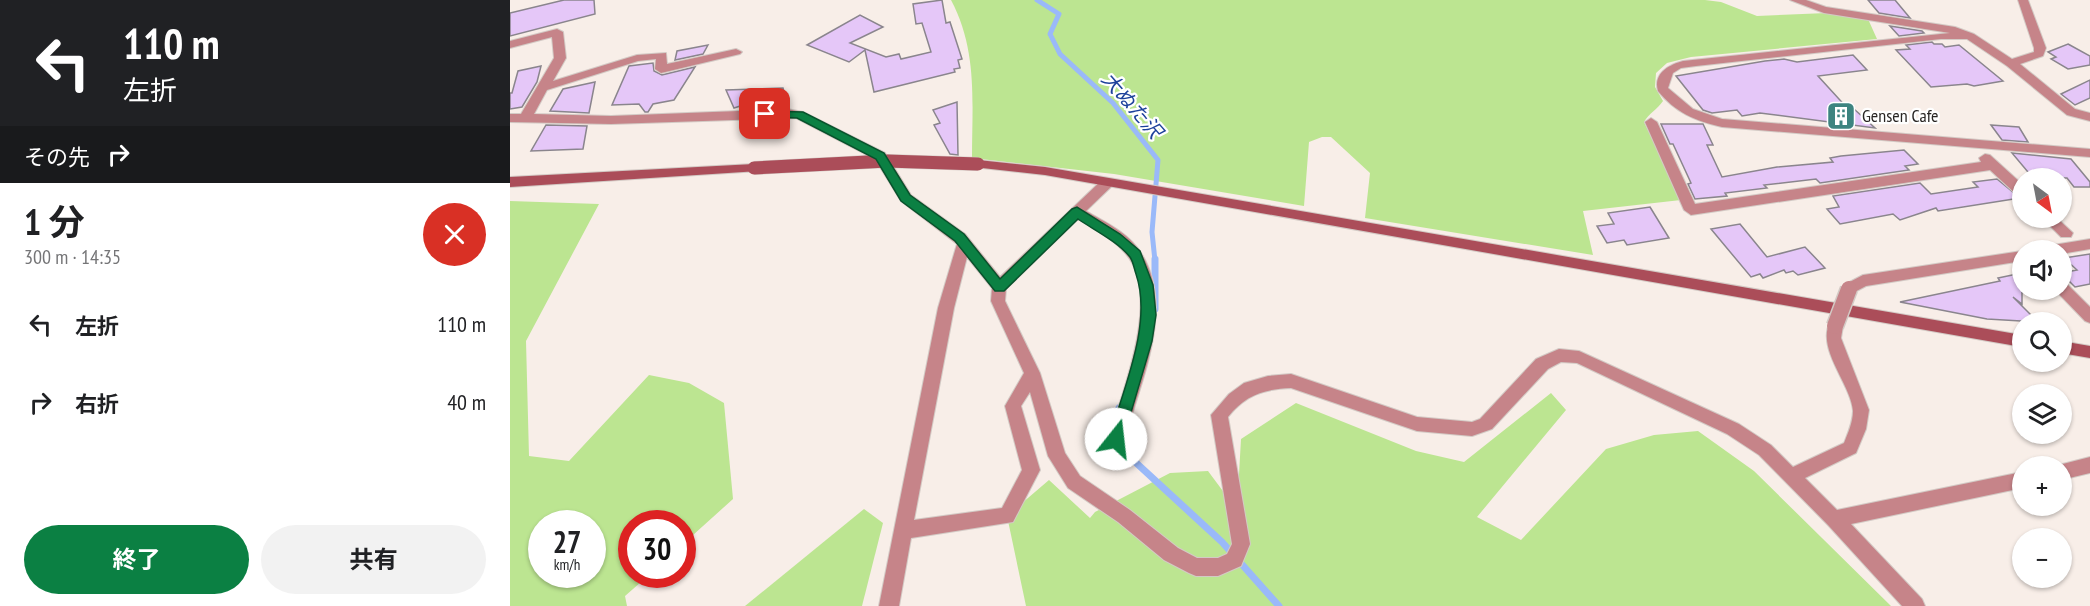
<!DOCTYPE html>
<html lang="ja">
<head>
<meta charset="utf-8">
<style>
  :root { --surface:#fff; --page:#f2f2f2; --text:#202124; --muted:#757577; --accent:#0b8043 }
  body { margin:0; font-family:"PT Sans Narrow","Noto Sans JP",sans-serif; background:var(--page); color:var(--text); height:100vh; display:flex; flex-direction:column; font-size:22px; white-space:nowrap }
  * { box-sizing:border-box; margin:0 }
  p { font-size:20px; color:var(--muted) }
  .icon { flex:none; width:33px; height:33px; fill:none; stroke:currentColor; stroke-width:2; stroke-linecap:round; stroke-linejoin:round }
  .map { position:relative; flex:1; overflow:hidden }
  .drawer { display:flex; flex-direction:column; background:var(--surface); width:510px }
  .drawer>* { flex:none }
  .guide { background:#202124; color:#fff; overflow:hidden }
  .needle { width:39px; rotate:148deg }
  .controls { position:absolute; left:1502px; top:168px; display:grid; gap:12px }
  .controls a { display:grid; place-items:center; width:60px; height:60px; border-radius:50%; background:var(--surface); box-shadow:0 2px 4px #0004; font-size:30px }
  .speed { position:absolute; left:18px; top:510px; display:flex; gap:12px; font-size:30px; font-weight:700; text-align:center }
  .speed>* { display:grid; place-content:center; width:78px; height:78px; border-radius:50%; background:var(--surface); box-shadow:0 2px 4px #0004; line-height:1 }
  .speed small { font-size:15px; font-weight:400 }
  .speed .limit { border:9px solid #d22; background:#fff; color:#111 }
  .pin { position:absolute; display:grid; place-items:center; width:51px; height:51px; color:#fff; margin:-26px; border-radius:12px; box-shadow:0 3px 9px #0006 }
  .me { position:absolute; width:66px; margin:-33px; rotate:16deg; stroke-linejoin:round; filter:drop-shadow(0 0 4px #0008) }
  .turn { display:flex; align-items:center; gap:21px; height:126px; padding:0 24px; font-size:27px }
  .turn .icon { width:78px; height:78px; stroke-width:2.5 }
  .turn b { display:block; font-size:42px; line-height:51px }
  .then { display:flex; align-items:center; height:57px; padding:0 24px; background:#0003; gap:12px; font-size:22px }
  .round { display:grid; place-items:center; flex:none; width:63px; height:63px; border-radius:32px; background:var(--page) }
  .summary { display:flex; align-items:center; justify-content:space-between; height:102px; padding:0 24px }
  h1 { font-size:36px; font-weight:700; line-height:45px }
  .action { display:flex; gap:12px; margin-top:auto; padding:12px 24px }
  .action a { flex:1; height:69px; border-radius:36px; background:var(--accent); color:#fff; font-size:24px; font-weight:700; line-height:69px; text-align:center }
  .action a+a { background:var(--page); color:var(--text) }
  ul { padding:0; list-style:none }
  li { display:flex; align-items:center; gap:18px; height:78px; padding:0 24px }
  li div { flex:1 }
  li b { display:block; font-size:22px }
  li em { font-style:normal }
  main { display:flex; flex:1; min-height:0 }
  .map>svg:first-child { display:block }
  .green { fill:#bce591; fill-rule:evenodd }
  .lines { fill:none; stroke-linecap:round; stroke-linejoin:round }
  .stream-far1 { stroke:#9ab9f9; stroke-width:5 }
  .stream { stroke:#9ab9f9; stroke-width:7 }
  .building { fill:#e5c7f8; stroke:#8a858d; stroke-width:1.5 }
  .street-casing { stroke:#d3cac5; stroke-width:2 }
  .secondary-casing { stroke:#d3cac5; stroke-width:2 }
  .street { fill:#c68489; fill-rule:evenodd }
  .secondary { fill:#ab4d59; fill-rule:evenodd }
  .street-bridge-casing { stroke:#d3cac5; stroke-width:19; stroke-linecap:butt }
  .secondary-bridge-casing { stroke:#d3cac5; stroke-width:14; stroke-linecap:butt }
  .street-bridge { stroke:#c68489; stroke-width:16 }
  .secondary-bridge { stroke:#ab4d59; stroke-width:13 }
  .route { fill:#0b8043; stroke:#07532c; stroke-width:1.5 }
  .labels { text-anchor:middle; stroke-width:4.5; stroke-linejoin:round; paint-order:stroke }
  .poi-label { font-size:18px; fill:#282523; stroke:#fff; text-anchor:start }
  .water-label { font-size:20px; font-style:italic; fill:#1d419b; stroke:#fff }
</style>
</head>
<body>
<main>
<section class="drawer">
<div class="guide">
<div class="turn"><svg class="icon" aria-label="left" viewBox="0 0 24 24"><path d="M17 20v-9H6M10 6l-5 5 5 5"/></svg><div><b>110 m</b>左折</div></div>
<div class="then">その先<svg class="icon" aria-label="right" viewBox="0 0 24 24"><path d="M7 20v-9h11M14 6l5 5-5 5"/></svg></div>
</div>
<div class="summary"><div><h1>1 分</h1><p>300 m · 14:35</p></div><a class="round" style="background:#d93025;color:#fff"><svg class="icon" aria-label="close" viewBox="0 0 24 24"><path d="M6 6l12 12M18 6L6 18"/></svg></a></div>
<ul>
<li><svg class="icon" aria-label="left" viewBox="0 0 24 24"><path d="M17 20v-9H6M10 6l-5 5 5 5"/></svg><div><b>左折</b></div><em>110 m</em></li>
<li><svg class="icon" aria-label="right" viewBox="0 0 24 24"><path d="M7 20v-9h11M14 6l5 5-5 5"/></svg><div><b>右折</b></div><em>40 m</em></li>
</ul>
<div class="action"><a>終了</a><a>共有</a></div>
</section>
<div class="map">
<svg width="1580" height="606" viewBox="0 0 1580 606">
  <rect width="100%" height="100%" fill="#f8eee8"/>
  <!-- green -->
  <g class="green">
    <path d="M441,0H1195L1211,2L1247,16L1317,13L1358,19L1367,39L1181,57L1157,63L1146,73L1145,87L1153,101C1147,110 1139,113 1134,122L1171,200L1073,211L1083,255L855,218L860,173L821,137H812L799,142L794,206L604,174L462,158C462,102 468,51 441,0Z"/>
    <path d="M0,201L89,204L16,341L19,456L59,461L139,375L179,383L214,403L223,499L173,544L172,524H122V574L139,575L115,596L117,606H0ZM32,524H82V574H32Z"/>
    <polygon points="1041,393 1056,410 967,517 1011,540 1096,449 1144,435 1188,431 1244,471 1381,606 516,606 497,516 539,480 580,518 585,512 660,473 698,471 727,510 731,439 786,403 906,451 954,462"/>
    <polygon points="354,509 373,523 352,606 235,606"/>
  </g>
  <g class="lines">
    <!-- stream-far1 -->
    <polyline class="stream-far1" points="527,0 549,14 540,34 550,54 603,103 648,160 642,232 645,261"/>
    <!-- stream -->
    <g class="stream">
      <polyline points="645,259 645,309"/>
      <polyline points="609,408 597,436 712,542 769,606"/>
    </g>
  </g>
  <!-- building -->
  <g class="building">
    <polygon points="54,0 84,0 85,14 0,36 0,13"/>
    <polygon points="432,0 436,23 440,22 452,59 448,60 450,68 444,69 445,72 364,92 355,50 339,62 297,45 350,15 373,27 340,43 376,57 389,54 391,59 421,52 412,23 406,24 403,4"/>
    <polygon points="1358,0 1385,0 1400,18 1369,13"/>
    <polygon points="1380,26 1412,31 1414,33 1389,36"/>
    <polygon points="1422,42 1424,44 1432,44 1435,47 1449,45 1493,81 1464,86 1457,84 1421,87 1386,50 1400,49 1396,45"/>
    <polygon points="1558,44 1580,56 1580,65 1558,69 1541,59 1546,57 1538,52"/>
    <polygon points="198,45 193,54 165,60 167,51"/>
    <polygon points="1343,55 1357,70 1308,76 1339,110 1344,109 1365,128 1250,113 1232,116 1227,110 1202,113 1193,110 1166,76 1255,61 1274,59 1287,62"/>
    <polygon points="143,63 144,71 152,75 185,67 164,100 143,104 138,112 135,112 129,104 102,105 119,66"/>
    <polygon points="31,66 27,82 12,107 0,109 0,93 2,93 8,71"/>
    <polygon points="1580,80 1580,98 1565,105 1551,94"/>
    <polygon points="85,82 79,113 40,111 53,89"/>
    <polygon points="273,88 274,92 224,108 216,90"/>
    <polygon points="447,102 448,155 440,154 424,125 430,123 423,110"/>
    <polygon points="1151,124 1193,124 1203,145 1197,145 1212,177 1267,167 1323,162 1320,158 1331,156 1394,150 1408,164 1395,166 1399,170 1310,183 1306,179 1254,185 1257,188 1215,193 1217,196 1185,199 1178,184 1181,183 1163,144 1160,144"/>
    <polygon points="36,125 77,126 73,149 21,151"/>
    <polygon points="1481,125 1509,127 1518,142 1492,140"/>
    <polygon points="1502,153 1561,159 1580,182 1580,187 1564,187 1557,178 1523,178"/>
    <polygon points="1487,179 1510,198 1428,211 1426,208 1390,220 1383,214 1330,224 1317,209 1329,207 1323,196 1410,183 1421,194 1468,187 1463,182"/>
    <polygon points="1140,207 1159,238 1117,245 1114,240 1097,243 1087,226 1104,224 1098,213"/>
    <polygon points="1230,224 1257,257 1295,247 1315,268 1288,275 1283,271 1276,273 1274,270 1253,278 1250,274 1241,277 1201,229"/>
    <polygon points="1580,254 1580,284 1565,287 1551,273 1567,270 1554,258"/>
    <polygon points="1512,273 1512,304 1503,297 1528,322 1477,319 1390,302 1490,281 1488,278"/>
  </g>
  <g class="lines">
    <!-- street casing -->
    <g class="street-casing">
      <g id="street">
        <path d="M1280,0H1296L1316,7L1445,27L1464,34L1502,59L1524,52V48L1508,0H1518L1536,48L1533,56L1510,64L1565,109L1580,113V121L1557,115L1497,66L1457,39H1431L1186,66L1171,68L1163,73L1158,88L1183,109L1212,119L1580,149V157L1212,127C1185,121 1165,112 1148,91C1143,74 1158,65 1173,61L1440,33L1314,13Z"/>
        <path d="M47,29L53,32L56,58L43,81L127,55L156,53L157,64L226,49L232,52L230,54L151,73L145,69L146,59L128,61L37,90L24,114L101,116L277,109L293,112L375,153L401,195L455,234L490,277L592,180H602L604,183L602,186L576,211C595,222 619,233 631,253C660,298 640,358 625,405C621,418 618,432 612,444L606,446L600,444L598,439C612,394 652,295 616,254C604,239 585,229 568,219L496,289L495,301L530,373L555,453L570,476L620,510L668,548L687,558H708L717,554L722,544L701,415L719,394L734,383L758,376L781,374L907,417L962,422L970,419L1026,359L1049,349L1069,351L1229,424L1261,445L1283,467L1334,443C1338,433 1343,422 1343,411C1341,384 1306,349 1320,322H1330L1333,326L1331,338L1359,410L1356,429L1346,453L1295,478L1327,510L1512,472V488L1341,524L1412,599L1415,606H1392L1318,525L1249,455L1217,434L1067,363L1051,362L1038,369L982,429L962,436L907,431L781,388C754,389 735,395 718,417L740,544L731,566L708,576H686L679,573L654,560L608,522L558,488L538,456L520,392L511,406L530,470L503,522L401,538L389,606H369L428,308L447,244L391,201L365,159L286,118L101,124L0,122V114H11L44,58L42,37L0,48V41ZM457,257L482,288L481,301L514,373L495,406L512,470L492,508L404,520L444,308Z"/>
        <polygon points="1141,118 1147,122 1185,204 1471,162 1469,158 1475,154 1480,155 1512,184 1512,197 1507,195 1480,170 1181,215 1174,210 1135,122"/>
        <polygon points="1532,218 1547,218 1563,233 1561,237 1551,237"/>
        <polygon points="1580,239 1580,249 1551,254 1551,250 1536,250 1543,245"/>
        <polygon points="1512,251 1512,261 1356,286 1339,295 1334,293 1332,289 1334,285 1353,275"/>
        <polygon points="1551,281 1556,283 1580,307 1580,323 1575,321 1546,291 1551,290"/>
        <polygon points="1580,457 1580,473 1551,480 1551,466 1545,466"/>
      </g>
    </g>
    <!-- secondary casing -->
    <g class="secondary-casing">
      <g id="secondary">
        <polygon points="468,160 535,167 1512,335 1512,347 535,175 463,167 461,164"/>
        <polygon points="244,164 249,165 251,168 249,171 0,187 0,177"/>
        <polygon points="1551,341 1580,346 1580,358 1551,353"/>
      </g>
    </g>
    <!-- street -->
    <use href="#street" class="street"/>
    <!-- secondary -->
    <use href="#secondary" class="secondary"/>
    <!-- street-bridge casing -->
    <g class="street-bridge-casing">
      <polyline id="street-bridge" points="1325,326 1339,289"/>
    </g>
    <!-- secondary-bridge casing -->
    <g class="secondary-bridge-casing">
      <polyline id="secondary-bridge" points="244,168 377,161 468,164"/>
    </g>
    <!-- street-bridge -->
    <use href="#street-bridge" class="street-bridge"/>
    <!-- secondary-bridge -->
    <use href="#secondary-bridge" class="secondary-bridge"/>
  </g>
  <!-- route -->
  <path class="route" d="M255,111L293,112L374,153L400,195L454,234L490,279L562,209L567,207L610,234L630,251L643,285L646,315L642,341L612,443L606,445L601,443L599,439C613,389 643,324 626,274C624,268 623,261 620,257C607,241 584,230 568,219L494,291H485L445,241L391,201L366,159L287,118L251,117L249,114Z"/>
  <!-- icons -->
  <defs>
    <g id="building-square" transform="scale(1.5)"><rect x="-9" y="-9" width="18" height="18" rx="4" fill="#3d8480" stroke="#fff"/><path d="M-4-6H4V6H1V3H-1V6H-4ZM-2.5-4.3h1.7v1.8h-1.7ZM.8-4.3h1.7v1.8H.8ZM-2.5-1h1.7V.8h-1.7ZM.8-1h1.7V.8H.8Z" fill="#fff"/></g>
  </defs>
  <g fill-rule="evenodd">
    <use href="#building-square" x="1331" y="116"/>
  </g>
  <g class="labels">
    <!-- poi labels -->
    <g class="poi-label">
      <text x="1352" y="122">Gensen Cafe</text>
    </g>
    <!-- water labels -->
    <g class="water-label">
      <text transform="translate(622 105) rotate(49)" y="7">大ぬた沢</text>
    </g>
  </g>
</svg>
<div class="controls">
<a><svg class="needle" viewBox="-14 -14 28 28"><path d="M0-13l5 13h-10z" fill="#e53935"/><path d="M0 13l5-13h-10z" fill="#757577"/></svg></a>
<a><svg class="icon" aria-label="sound" viewBox="0 0 24 24"><path d="M4 9h4l5-4v14l-5-4H4zM17 9q2 3 0 6"/></svg></a>
<a><svg class="icon" aria-label="search" viewBox="0 0 24 24"><circle cx="10" cy="10" r="6"/><path d="M15 15l6 6"/></svg></a>
<a><svg class="icon" aria-label="layers" viewBox="0 0 24 24"><path d="M12 4l9 5-9 5-9-5zM3 14l9 5 9-5"/></svg></a>
<a>+</a>
<a>−</a>
</div>
<div class="speed"><div>27<small>km/h</small></div><div class="limit">30</div></div>
<div class="pin" style="left:255px;top:114px;background:#d93025"><svg class="icon" aria-label="arrive" viewBox="0 0 24 24"><path d="M6 21V4h12l-3 4 3 4H6"/></svg></div>
<svg class="me" style="left:606px;top:439px" viewBox="-20 -20 40 40"><circle r="19" fill="#fff"/><path d="M0-13L10 11 0 6-10 11z" fill="#0b8043"/></svg>
</div>
</main>
</body>
</html>
